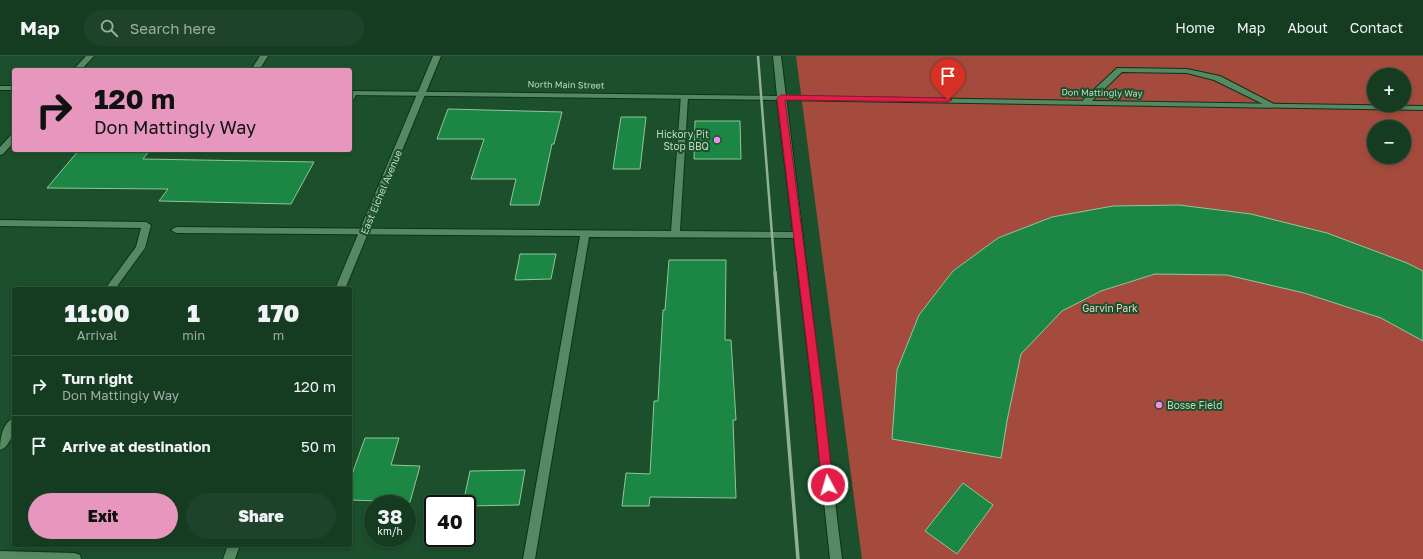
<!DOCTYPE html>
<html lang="en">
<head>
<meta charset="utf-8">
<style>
  :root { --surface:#153c21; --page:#1e432a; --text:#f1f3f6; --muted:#9dada5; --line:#34563f; --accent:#e797bd }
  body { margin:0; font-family:"Golos Text",sans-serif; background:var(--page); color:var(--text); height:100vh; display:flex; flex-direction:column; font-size:15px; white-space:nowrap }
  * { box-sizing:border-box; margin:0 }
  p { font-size:13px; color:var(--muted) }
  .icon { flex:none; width:22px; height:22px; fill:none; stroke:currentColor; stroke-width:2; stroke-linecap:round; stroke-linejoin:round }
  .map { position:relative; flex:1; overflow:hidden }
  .drawer { position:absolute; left:12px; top:231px; width:340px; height:260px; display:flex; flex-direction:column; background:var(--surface); border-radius:4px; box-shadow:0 2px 6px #0003,0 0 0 1px var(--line) }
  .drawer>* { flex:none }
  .top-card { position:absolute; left:12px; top:12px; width:340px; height:84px; border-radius:4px; box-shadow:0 2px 6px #0003,0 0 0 1px var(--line); background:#e797bd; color:#111; overflow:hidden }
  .fabs { position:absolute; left:1367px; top:12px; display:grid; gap:8px }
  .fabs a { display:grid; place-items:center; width:44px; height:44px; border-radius:50%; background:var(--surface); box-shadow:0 2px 6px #0003,0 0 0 1px var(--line); font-size:20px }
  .speed { position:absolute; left:364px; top:439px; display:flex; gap:8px; font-size:20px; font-weight:700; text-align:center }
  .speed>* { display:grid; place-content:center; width:52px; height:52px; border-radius:50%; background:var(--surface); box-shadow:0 2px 6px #0003,0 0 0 1px var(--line); line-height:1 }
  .speed small { font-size:10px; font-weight:400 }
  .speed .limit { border:2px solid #111; border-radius:6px; background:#fff; color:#111 }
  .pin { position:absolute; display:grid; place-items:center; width:34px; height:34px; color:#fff; margin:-41px -17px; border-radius:50% 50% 50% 0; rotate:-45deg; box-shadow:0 0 4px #0007 }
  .pin .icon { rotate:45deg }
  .me { position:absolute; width:44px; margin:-22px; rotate:354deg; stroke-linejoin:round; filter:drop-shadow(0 0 3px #0008) }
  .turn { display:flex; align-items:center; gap:14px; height:84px; padding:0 16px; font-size:18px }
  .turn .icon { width:52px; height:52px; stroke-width:2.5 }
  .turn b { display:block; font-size:28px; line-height:34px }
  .eta { display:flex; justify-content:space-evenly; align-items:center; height:68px; text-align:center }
  .eta b { font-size:24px; font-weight:800; line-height:28px }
  .cta { display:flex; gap:8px; margin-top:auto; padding:8px 16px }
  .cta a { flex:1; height:46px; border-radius:24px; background:var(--accent); color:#111; font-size:16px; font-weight:800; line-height:46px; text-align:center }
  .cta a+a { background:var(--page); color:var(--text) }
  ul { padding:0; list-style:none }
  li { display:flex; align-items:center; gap:12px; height:60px; padding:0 16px; border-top:1px solid var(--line) }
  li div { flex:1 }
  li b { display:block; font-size:15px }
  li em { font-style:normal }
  header { display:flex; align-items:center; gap:24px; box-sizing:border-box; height:56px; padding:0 20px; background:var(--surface); border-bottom:1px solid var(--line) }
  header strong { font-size:19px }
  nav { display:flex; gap:22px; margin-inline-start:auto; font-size:14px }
  .search { width:280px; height:36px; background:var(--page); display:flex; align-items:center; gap:10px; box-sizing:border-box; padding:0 14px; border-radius:22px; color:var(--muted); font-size:15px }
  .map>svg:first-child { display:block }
  .green { fill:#a54b3d; fill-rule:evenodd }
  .building { fill:#1c8744; stroke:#90c69c }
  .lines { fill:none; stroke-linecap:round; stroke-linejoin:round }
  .lane-casing { stroke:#0b3318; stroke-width:2 }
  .street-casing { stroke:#0b3318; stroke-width:2 }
  .secondary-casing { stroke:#0b3318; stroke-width:2 }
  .lane { fill:#568962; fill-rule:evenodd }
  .street { fill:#568962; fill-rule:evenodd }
  .secondary { fill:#568962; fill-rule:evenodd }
  .rail-far1 { stroke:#8fb197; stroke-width:2.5 }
  .rail { stroke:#8fb197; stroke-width:3.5 }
  .route { fill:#e11d48; stroke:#92132f }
  .poi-dot { fill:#f788ec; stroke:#1c502c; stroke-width:1.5 }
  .labels { text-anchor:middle; stroke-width:4; stroke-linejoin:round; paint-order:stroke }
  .far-street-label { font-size:9px; fill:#bfdac4; stroke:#1c502c }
  .poi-label { font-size:10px; fill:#bfdac4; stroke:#1c502c; text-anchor:end }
  .street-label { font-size:10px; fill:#bfdac4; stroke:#1c502c }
  .park-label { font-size:10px; fill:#eccfc9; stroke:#1c502c }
</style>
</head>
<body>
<header>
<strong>Map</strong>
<div class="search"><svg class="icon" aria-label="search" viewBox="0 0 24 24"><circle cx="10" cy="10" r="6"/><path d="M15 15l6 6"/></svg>Search here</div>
<nav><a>Home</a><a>Map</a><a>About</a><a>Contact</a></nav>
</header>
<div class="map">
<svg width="1423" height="503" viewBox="0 0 1423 503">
  <rect width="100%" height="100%" fill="#1c502c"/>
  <!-- green -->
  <path class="green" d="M796,0H1423V503H862ZM1374,19H1404V49H1374ZM1374,71H1404V101H1374Z"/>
  <!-- building -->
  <g class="building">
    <polygon points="448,53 562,56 554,88 552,88 539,149 510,149 516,123 471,123 484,83 437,83"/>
    <polygon points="621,61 646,61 640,113 613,113"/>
    <polygon points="695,65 740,65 741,103 694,103"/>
    <polygon points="79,94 150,94 143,103 314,106 291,148 159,145 168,133 47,132"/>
    <polygon points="1179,149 1251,158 1327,177 1407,207 1423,215 1423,285 1381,262 1304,237 1227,219 1155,218 1101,235 1062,255 1021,298 1007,365 1001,402 892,383 897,314 919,259 953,215 998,182 1052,161 1113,150"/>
    <polygon points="520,198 556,198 551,223 515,224"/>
    <polygon points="669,204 726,204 725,284 731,284 736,364 733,364 736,442 650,441 649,450 622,450 626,417 650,418 654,345 658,345 663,254 665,254"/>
    <polygon points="365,382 399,382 391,409 420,410 410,446 350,444 350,424"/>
    <polygon points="525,414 519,449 467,450 467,448 463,448 470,415"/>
    <polygon points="963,427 993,449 957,498 925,475"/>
  </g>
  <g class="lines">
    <!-- lane casing -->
    <g class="lane-casing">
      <g id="lane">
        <polygon points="260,0 268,0 259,14 251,14"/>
        <polygon points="1117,12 1187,13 1220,20 1276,49 1275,51 1269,51 1214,24 1187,17 1122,16 1089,48 1083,48 1083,44"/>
        <polygon points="353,35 357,37 353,44 350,44 350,36"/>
        <polygon points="681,39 684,39 688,41 680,175 798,176 803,179 798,182 589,181 535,503 523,503 580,180 176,177 171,174 176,171 671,175"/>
        <polygon points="0,164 146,166 151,169 145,192 115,233 105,233 136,191 141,172 0,170"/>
        <path d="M14,362C14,373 12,390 0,394C0,383 2,367 14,362Z"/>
      </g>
    </g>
    <!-- street casing -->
    <g class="street-casing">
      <g id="street">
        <polygon points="86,0 94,0 81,14 73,14"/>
        <polygon points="433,0 441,0 345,233 335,233"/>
        <polygon points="778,40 1423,50 1423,54 781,44 777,42"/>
        <polygon points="11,79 14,79 14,86 3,98 0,99 0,91"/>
        <polygon points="228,489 240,489 235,503 223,503"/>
        <polygon points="0,495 75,497 80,499 81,503 0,503"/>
      </g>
    </g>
    <!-- secondary casing -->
    <g class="secondary-casing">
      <g id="secondary">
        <polygon points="773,0 781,0 842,503 830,503 813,340 777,44 350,39 350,35 777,40"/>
        <rect x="0" y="30" width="14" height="4"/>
      </g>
    </g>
    <!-- lane -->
    <use href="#lane" class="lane"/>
    <!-- street -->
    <use href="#street" class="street"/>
    <!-- secondary -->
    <use href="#secondary" class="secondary"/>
    <!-- rail-far1 -->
    <polyline class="rail-far1" points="758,0 775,217"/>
    <!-- rail -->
    <polyline class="rail" points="775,216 798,503"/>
  </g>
  <!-- route -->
  <polygon class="route" points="781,39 948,42 952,44 948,46 785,44 823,340 833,429 832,432 828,434 824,432 822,429 813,340 777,42"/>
  <!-- markers -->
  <g class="poi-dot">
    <circle cx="717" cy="84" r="4"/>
    <circle cx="1159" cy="349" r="4"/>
  </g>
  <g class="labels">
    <!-- far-street labels -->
    <g class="far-street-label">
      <text transform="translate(566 29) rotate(1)" y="3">North Main Street</text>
      <text transform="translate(1102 37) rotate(1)" y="3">Don Mattingly Way</text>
    </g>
    <!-- poi labels -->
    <g class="poi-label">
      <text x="709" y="82">Hickory Pit<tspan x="709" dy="12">Stop BBQ</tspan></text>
      <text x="1167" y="353" text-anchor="start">Bosse Field</text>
    </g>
    <!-- street labels -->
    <g class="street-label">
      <text transform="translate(381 136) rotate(-67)" y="4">East Eichel Avenue</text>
    </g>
    <!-- park labels -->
    <g class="park-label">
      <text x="1110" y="256">Garvin Park</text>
    </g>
  </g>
</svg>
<div class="fabs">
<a>+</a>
<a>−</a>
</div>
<div class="speed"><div>38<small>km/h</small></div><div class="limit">40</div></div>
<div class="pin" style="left:948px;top:44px;background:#d93025"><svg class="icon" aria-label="arrive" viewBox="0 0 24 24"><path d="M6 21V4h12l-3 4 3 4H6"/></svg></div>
<svg class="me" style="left:828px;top:429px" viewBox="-20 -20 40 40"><circle r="17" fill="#e11d48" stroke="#fff" stroke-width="3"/><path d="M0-11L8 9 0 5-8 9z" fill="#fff"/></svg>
<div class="top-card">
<div class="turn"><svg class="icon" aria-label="right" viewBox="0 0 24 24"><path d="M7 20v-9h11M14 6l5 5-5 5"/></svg><div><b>120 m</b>Don Mattingly Way</div></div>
</div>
<section class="drawer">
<div class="eta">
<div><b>11:00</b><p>Arrival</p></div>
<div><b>1</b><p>min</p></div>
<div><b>170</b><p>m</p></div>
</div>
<ul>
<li><svg class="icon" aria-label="right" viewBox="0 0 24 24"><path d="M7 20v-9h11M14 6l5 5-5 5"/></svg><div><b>Turn right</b><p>Don Mattingly Way</p></div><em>120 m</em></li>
<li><svg class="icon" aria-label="arrive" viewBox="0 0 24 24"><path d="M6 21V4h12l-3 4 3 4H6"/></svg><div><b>Arrive at destination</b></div><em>50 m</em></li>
</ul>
<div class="cta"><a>Exit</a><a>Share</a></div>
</section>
</div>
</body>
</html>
